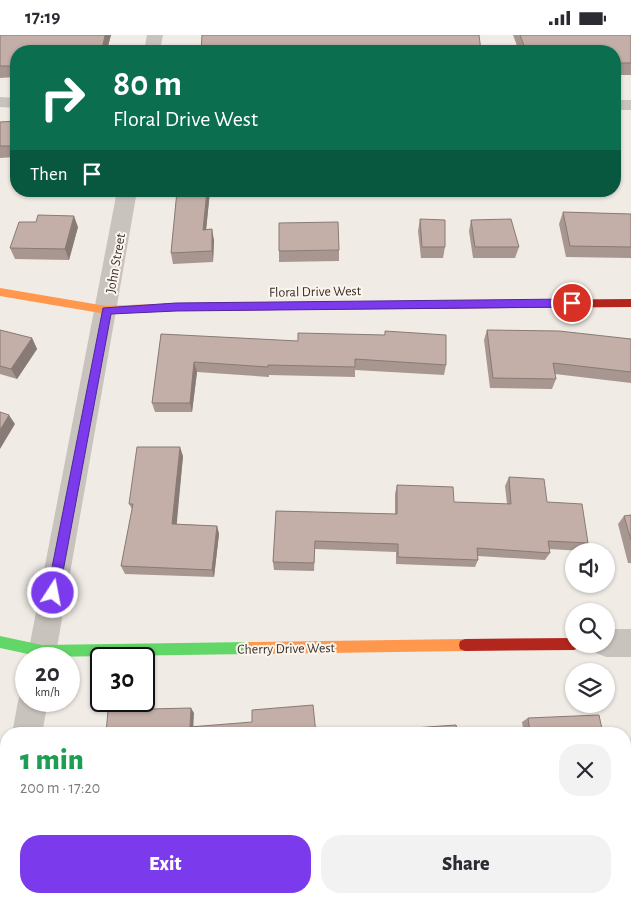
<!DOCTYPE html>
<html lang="en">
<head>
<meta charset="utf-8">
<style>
  :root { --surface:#fff; --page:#f2f2f3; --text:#2b2b33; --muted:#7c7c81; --accent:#7c3aed }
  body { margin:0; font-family:"Alegreya Sans",sans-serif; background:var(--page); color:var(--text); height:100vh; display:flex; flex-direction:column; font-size:19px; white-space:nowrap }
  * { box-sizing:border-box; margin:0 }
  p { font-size:16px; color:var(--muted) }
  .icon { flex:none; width:28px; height:28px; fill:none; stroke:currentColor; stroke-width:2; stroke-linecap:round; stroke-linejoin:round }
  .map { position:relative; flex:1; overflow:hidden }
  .side { position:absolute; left:0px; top:692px; width:631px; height:176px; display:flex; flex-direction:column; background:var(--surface); border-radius:20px 20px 0 0; box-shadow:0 1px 4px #0004 }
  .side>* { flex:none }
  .guide { position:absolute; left:10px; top:10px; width:611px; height:152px; border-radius:20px; box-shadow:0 1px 4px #0004; background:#0b6e4f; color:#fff; overflow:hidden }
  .fabs { position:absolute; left:565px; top:508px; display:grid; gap:10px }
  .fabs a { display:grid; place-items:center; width:50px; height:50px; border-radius:50%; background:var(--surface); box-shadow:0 1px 4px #0004; font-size:25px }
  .speed { position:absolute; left:15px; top:612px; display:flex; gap:10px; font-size:25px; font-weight:700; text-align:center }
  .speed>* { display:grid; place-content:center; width:65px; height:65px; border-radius:50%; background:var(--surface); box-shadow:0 1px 4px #0004; line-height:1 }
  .speed small { font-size:12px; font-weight:400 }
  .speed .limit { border:2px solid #111; border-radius:8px; background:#fff; color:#111 }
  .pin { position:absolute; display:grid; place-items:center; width:42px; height:42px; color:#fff; margin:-21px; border:2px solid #fff; border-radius:50%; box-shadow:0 1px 5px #0007 }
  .me { position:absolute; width:55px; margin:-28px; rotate:11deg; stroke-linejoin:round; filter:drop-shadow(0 0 4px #0008) }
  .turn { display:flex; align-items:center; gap:18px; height:105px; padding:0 20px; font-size:22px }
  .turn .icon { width:65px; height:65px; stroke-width:2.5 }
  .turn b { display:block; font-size:35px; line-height:42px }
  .then { display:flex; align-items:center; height:48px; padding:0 20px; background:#0003; gap:10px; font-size:19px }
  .round { display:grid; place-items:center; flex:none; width:52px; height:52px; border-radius:20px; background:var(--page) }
  .head { display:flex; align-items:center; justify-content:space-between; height:85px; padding:0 20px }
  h1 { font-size:30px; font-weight:800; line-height:38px; color:#1e9e55 }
  .action { display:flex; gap:10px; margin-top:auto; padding:10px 20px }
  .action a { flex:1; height:58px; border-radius:20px; background:var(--accent); color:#fff; font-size:20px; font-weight:800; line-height:58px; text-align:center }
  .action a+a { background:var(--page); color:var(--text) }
  .status { display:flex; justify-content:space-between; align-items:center; height:35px; padding:0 25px; background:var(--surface); direction:ltr }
  .status svg { height:14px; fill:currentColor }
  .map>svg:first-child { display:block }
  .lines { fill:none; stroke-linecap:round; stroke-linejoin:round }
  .street { fill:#c9c3be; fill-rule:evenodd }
  .fast { fill:#63d668; fill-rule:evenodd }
  .slow { fill:#ff974d; fill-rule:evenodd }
  .jam { fill:#b3261e; fill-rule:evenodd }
  .wall { fill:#a89690 }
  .shaded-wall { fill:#887a75 }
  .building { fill:#c3afa7; stroke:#887a75 }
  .route { fill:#7c3aed; stroke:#51269a }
  .labels { text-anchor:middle; stroke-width:4; stroke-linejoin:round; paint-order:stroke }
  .street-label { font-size:14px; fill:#3b302b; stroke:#fbf5ee }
</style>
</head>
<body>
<div class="status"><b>17:19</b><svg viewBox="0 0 49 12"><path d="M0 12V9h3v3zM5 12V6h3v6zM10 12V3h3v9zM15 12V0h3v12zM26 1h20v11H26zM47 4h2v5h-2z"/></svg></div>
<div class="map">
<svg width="631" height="868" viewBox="0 0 631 868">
  <rect width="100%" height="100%" fill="#f0ebe5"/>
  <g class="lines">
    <!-- street -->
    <g class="street">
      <polygon points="147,0 163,0 160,16 144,16"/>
      <polygon points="0,62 16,63 16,73 0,72"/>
      <rect x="615" y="65" width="16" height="10"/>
      <polygon points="117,156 137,156 55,624 27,624"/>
      <polygon points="606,594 631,594 631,622 606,622 596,618 592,609 606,609"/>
      <polygon points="26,654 26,666 48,666 42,699 12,699 18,666 22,655"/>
      <polygon points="6,800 6,862 12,862 0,868 0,802"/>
    </g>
    <!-- fast -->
    <polygon class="fast" points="0,601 42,610 250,607 255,609 256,613 255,617 250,619 42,622 0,613"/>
    <!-- slow -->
    <g class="slow">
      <polygon points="0,253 106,271 177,268 407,266 412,270 407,274 177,276 106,279 0,261"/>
      <polygon points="465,604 470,606 471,610 470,614 465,616 250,619 245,617 244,613 245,609 250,607"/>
    </g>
    <!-- jam -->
    <g class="jam">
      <polygon points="631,264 631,272 407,274 402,270 407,266"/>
      <polygon points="574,603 574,609 580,609 579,613 574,615 465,616 460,614 459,610 460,606 465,604"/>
    </g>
  </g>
  <!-- wall -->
  <g class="wall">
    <polygon points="0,0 111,0 108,11 16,16 16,42 0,43"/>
    <polygon points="513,0 631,0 631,40 615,40 615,16 519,16"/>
    <polygon points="16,86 16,122 0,123 0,87"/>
    <polygon points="177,156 210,156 206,194 214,205 213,227 173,229 171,218"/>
    <polygon points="563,177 631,179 631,223 566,222 559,189"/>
    <polygon points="420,184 445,212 443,223 421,223 418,196"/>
    <polygon points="471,185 519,212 515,223 473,223 469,196"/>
    <polygon points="78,192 69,225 15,224 10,213"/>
    <polygon points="339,215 339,226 279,227 279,216"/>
    <polygon points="0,295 32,303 37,314 17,344 0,339"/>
    <polygon points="487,295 631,304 631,348 555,339 556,344 552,354 490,353 484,305"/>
    <polygon points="161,299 446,330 444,340 355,335 355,342 269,340 269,342 197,337 192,377 155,377 152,368"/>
    <polygon points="183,421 176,489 217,491 219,499 214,542 125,539 121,531 132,474 129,469"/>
    <polygon points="509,442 547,467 588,508 582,516 549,514 550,518 545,525 478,521 478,525 475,532 396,529 396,517 315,514 314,536 274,535 273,527 276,476 395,479 395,459 397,450 454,467 507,469 505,451"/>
    <polygon points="631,480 631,528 628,528 618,489 624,481"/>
    <polygon points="528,683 603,699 524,699 522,687"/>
    <polygon points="619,862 631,862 631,868 585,868 584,865"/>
  </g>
  <!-- shaded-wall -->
  <g class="shaded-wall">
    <polygon points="105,0 111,0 108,11 109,16 104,16 103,10"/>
    <polygon points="207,156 210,156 205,206 203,195"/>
    <polygon points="74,181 78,192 69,225 65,214"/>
    <polygon points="212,194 214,205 213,227 212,216"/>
    <polygon points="32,303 37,314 17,344 11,334"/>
    <polygon points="194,327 197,337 192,377 190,368"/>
    <polygon points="9,380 15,389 0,414 0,395"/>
    <polygon points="180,412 183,421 176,497 172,489"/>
    <polygon points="217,491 219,499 214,542 212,535"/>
    <polygon points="191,673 194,678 193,697 190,692"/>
    <polygon points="112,862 117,862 116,868 111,868"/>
  </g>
  <!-- building -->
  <g class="building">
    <polygon points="0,0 105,0 103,10 108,10 106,16 16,16 16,31 0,31"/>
    <polygon points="202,0 479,0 481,16 201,16"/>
    <polygon points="520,0 631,0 631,28 615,28 615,16 526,16"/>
    <polygon points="16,86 16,111 0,111 0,87"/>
    <polygon points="177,156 207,156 203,195 212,194 212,216 171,218"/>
    <polygon points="563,177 631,179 631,212 570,211"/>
    <polygon points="38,180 74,181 65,214 10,213 19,187 36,187"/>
    <polygon points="420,184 445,185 445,212 422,212"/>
    <polygon points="511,184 519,212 475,212 471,185"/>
    <polygon points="338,187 339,215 279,216 279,188"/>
    <polygon points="0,295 32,303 11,334 0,331"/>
    <polygon points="487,295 559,296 631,304 631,337 553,328 556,344 493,343"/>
    <polygon points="385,296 446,300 446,330 355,324 355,332 268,330 268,332 194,327 190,368 152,368 161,299 298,306 298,298 385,300"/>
    <polygon points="0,377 9,380 0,395"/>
    <polygon points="137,412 180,412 172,489 217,491 212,535 121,531 133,469 129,469"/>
    <polygon points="509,442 544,444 547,467 582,469 588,508 548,506 550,518 477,513 478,525 398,522 398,509 315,506 314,528 273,527 276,476 397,479 397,450 453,452 454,467 511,469"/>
    <polygon points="631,480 631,505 624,481"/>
    <polygon points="313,670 316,699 106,699 108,675 191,673 190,692 252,687 252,675"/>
    <polygon points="599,680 603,699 519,699 530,698 528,683"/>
    <polygon points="456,690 458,699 386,699 385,695"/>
    <polygon points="625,724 628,736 625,737"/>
    <polygon points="75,862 112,862 111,868 74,868"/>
    <polygon points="269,862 366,862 366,868 268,868"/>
    <polygon points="625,862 631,862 631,868 593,868 592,865"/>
  </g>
  <!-- route -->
  <polygon class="route" points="572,264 577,268 572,272 176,276 111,279 59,558 57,563 53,564 49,563 47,558 103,273 176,268"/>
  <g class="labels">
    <!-- street labels -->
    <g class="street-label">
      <text transform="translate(115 228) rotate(-80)" y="5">John Street</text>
      <text transform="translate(315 256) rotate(-1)" y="5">Floral Drive West</text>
      <text transform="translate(286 613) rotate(-1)" y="5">Cherry Drive West</text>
    </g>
  </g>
</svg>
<div class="fabs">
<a><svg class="icon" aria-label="sound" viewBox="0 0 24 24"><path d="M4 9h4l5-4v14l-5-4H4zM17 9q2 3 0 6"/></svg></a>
<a><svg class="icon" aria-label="search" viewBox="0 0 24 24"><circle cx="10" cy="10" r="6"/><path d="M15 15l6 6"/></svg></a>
<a><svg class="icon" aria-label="layers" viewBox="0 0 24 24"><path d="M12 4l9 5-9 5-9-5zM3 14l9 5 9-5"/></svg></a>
</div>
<div class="speed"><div>20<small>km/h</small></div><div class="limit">30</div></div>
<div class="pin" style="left:572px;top:268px;background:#d93025"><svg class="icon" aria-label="arrive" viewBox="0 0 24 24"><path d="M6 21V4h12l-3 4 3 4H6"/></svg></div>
<svg class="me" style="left:53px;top:558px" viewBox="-20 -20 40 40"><circle r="17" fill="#7c3aed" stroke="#fff" stroke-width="3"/><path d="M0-11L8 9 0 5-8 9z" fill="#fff"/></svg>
<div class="guide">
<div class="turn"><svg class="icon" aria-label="right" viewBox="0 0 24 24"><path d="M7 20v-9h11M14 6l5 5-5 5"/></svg><div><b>80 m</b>Floral Drive West</div></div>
<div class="then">Then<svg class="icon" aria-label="arrive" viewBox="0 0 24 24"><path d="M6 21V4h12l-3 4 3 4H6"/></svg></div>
</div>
<section class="side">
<div class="head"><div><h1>1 min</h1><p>200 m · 17:20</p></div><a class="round"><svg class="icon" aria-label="close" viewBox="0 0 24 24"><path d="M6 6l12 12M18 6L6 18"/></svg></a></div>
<div class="action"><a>Exit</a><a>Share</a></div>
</section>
</div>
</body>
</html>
